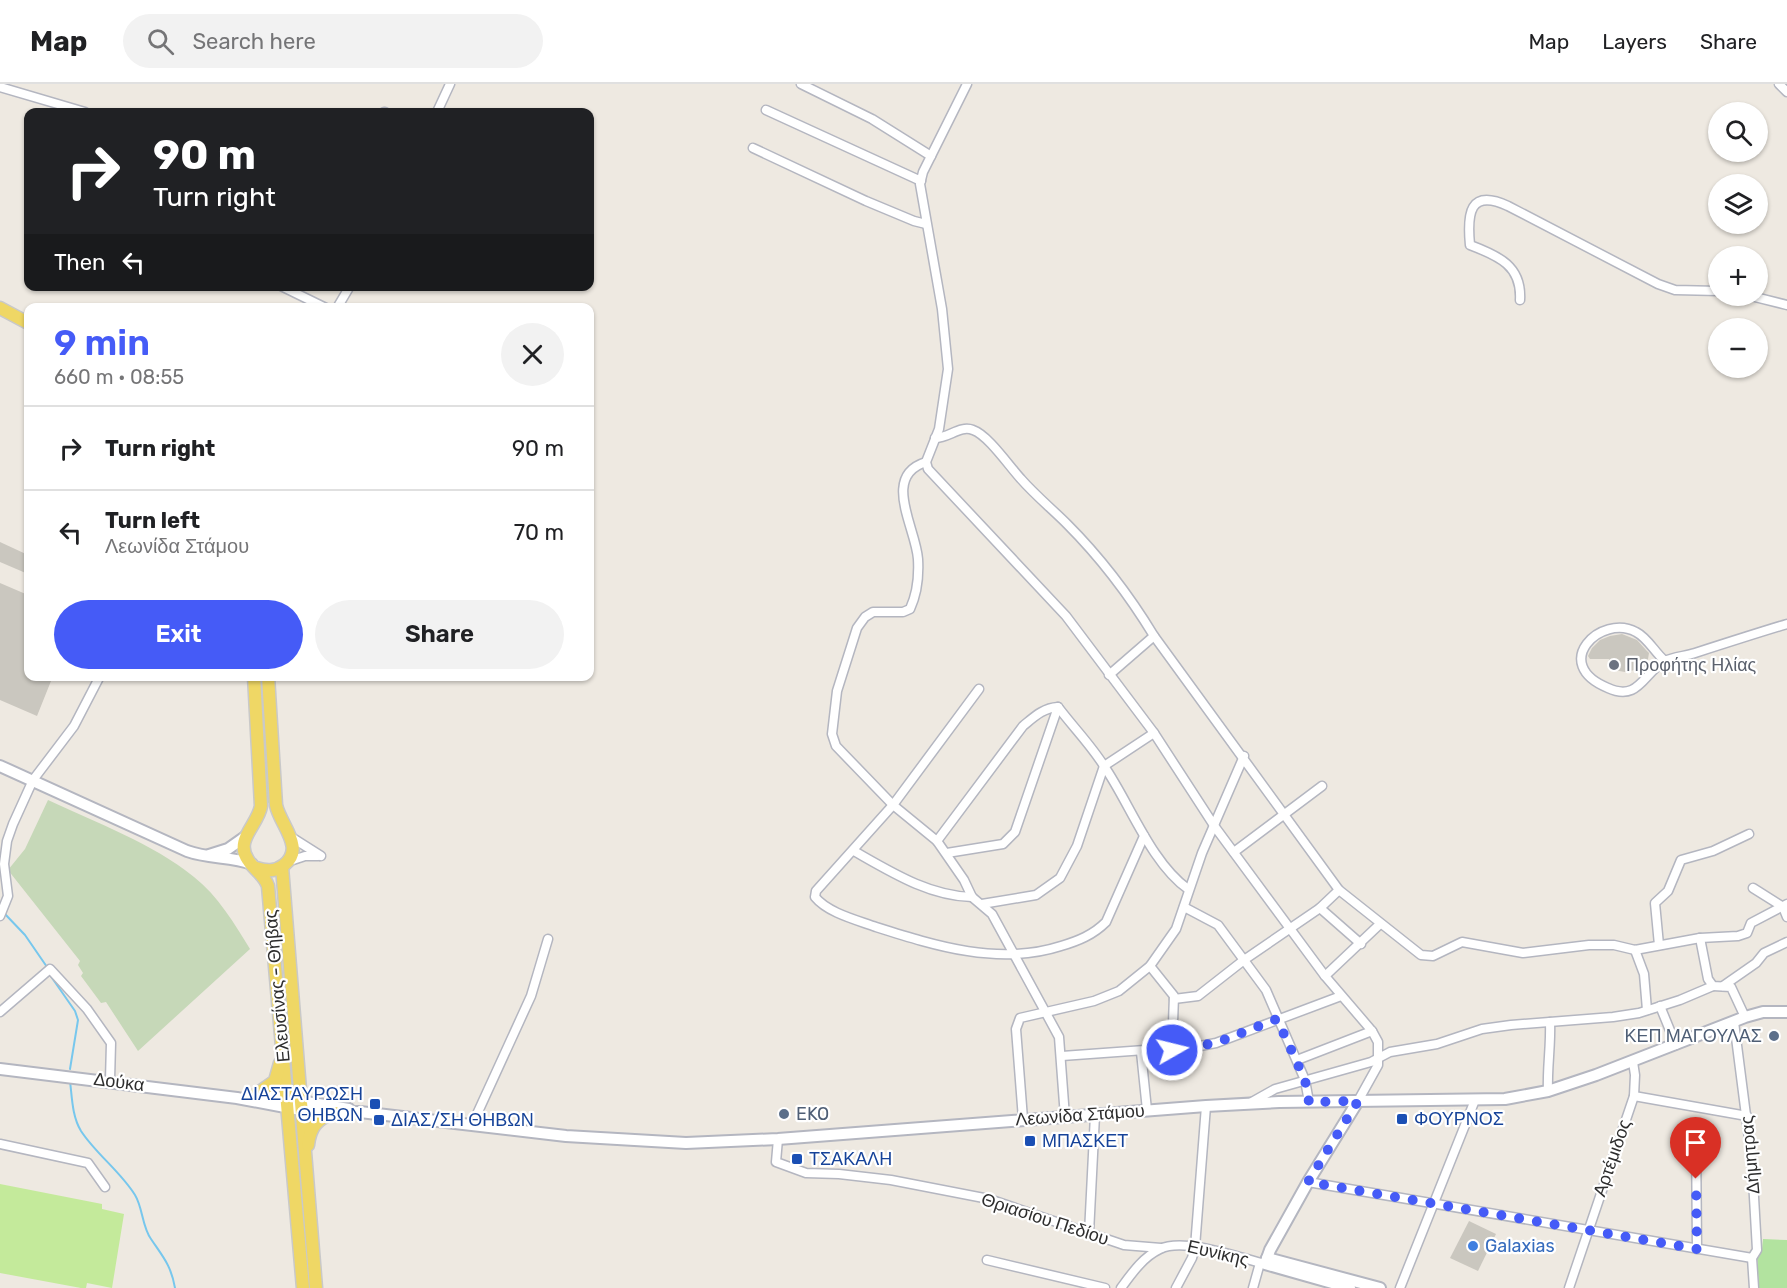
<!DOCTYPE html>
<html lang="en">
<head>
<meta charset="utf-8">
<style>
  :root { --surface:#fff; --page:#f2f2f2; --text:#202124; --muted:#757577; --line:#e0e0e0; --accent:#455bf7 }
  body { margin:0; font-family:Rubik,sans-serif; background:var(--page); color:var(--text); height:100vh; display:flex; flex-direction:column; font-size:22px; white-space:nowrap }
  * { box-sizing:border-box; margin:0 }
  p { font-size:20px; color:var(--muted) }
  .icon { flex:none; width:33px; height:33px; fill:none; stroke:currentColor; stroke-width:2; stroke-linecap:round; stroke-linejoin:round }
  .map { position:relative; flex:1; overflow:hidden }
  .side { position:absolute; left:24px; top:219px; width:570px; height:378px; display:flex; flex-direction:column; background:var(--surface); border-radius:12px; box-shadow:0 2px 4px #0004 }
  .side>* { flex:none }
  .top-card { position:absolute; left:24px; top:24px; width:570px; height:183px; border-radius:12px; box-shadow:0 2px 4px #0004; background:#202124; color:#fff; overflow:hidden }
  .tools { position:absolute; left:1708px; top:18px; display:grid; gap:12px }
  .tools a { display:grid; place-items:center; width:60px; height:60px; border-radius:50%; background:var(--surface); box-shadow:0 2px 4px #0004; font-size:30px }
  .pin { position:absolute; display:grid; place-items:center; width:51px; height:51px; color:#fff; margin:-62px -26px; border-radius:50% 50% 50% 0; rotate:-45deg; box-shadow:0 0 6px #0007 }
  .pin .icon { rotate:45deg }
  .me { position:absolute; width:66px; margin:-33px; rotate:82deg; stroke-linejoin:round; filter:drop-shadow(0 0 4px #0008) }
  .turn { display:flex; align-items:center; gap:21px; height:126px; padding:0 30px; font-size:27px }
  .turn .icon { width:78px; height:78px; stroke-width:2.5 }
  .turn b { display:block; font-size:42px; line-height:51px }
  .then { display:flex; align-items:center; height:57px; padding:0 30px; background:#0003; gap:12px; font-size:22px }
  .round { display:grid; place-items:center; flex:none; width:63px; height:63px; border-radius:32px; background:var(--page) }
  .overview { display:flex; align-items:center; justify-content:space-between; height:102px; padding:0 30px }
  h1 { font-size:36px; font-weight:600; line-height:45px; color:var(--accent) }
  .primary-button { display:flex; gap:12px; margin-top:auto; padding:12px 30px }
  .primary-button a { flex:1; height:69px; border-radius:36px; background:var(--accent); color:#fff; font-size:24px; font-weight:600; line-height:69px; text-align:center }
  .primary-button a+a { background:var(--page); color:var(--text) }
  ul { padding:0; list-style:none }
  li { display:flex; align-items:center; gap:18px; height:84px; padding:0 30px; border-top:2px solid var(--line) }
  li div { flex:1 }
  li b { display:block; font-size:22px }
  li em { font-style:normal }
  header { display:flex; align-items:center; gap:36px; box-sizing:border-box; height:84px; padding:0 30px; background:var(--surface); border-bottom:2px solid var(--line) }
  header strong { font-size:28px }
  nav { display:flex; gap:33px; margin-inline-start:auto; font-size:21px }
  .search { width:420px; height:54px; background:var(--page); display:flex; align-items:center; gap:15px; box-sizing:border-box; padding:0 21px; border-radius:33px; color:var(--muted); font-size:22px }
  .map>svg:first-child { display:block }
  .green { fill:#b2e39f }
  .cemetery { fill:#c6d8b8 }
  .pitch { fill:#c4ea9b }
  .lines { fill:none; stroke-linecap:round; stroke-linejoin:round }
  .stream { stroke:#77c7ed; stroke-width:2 }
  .building { fill:#cac7bf }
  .minor-casing { stroke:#b4b6c0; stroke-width:11 }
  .tertiary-casing { stroke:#b4b6c0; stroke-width:14 }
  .secondary-casing { stroke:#b4b6c0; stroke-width:14 }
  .primary-casing { stroke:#c9c9c9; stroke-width:15 }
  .minor { stroke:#fff; stroke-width:8 }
  .tertiary { stroke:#fff; stroke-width:10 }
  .secondary { stroke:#fff; stroke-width:10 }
  .primary { stroke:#efd765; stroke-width:12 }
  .route { stroke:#455bf7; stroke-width:10; stroke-dasharray:0 18 }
  .worship-dot { fill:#6b7280; stroke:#fff; stroke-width:2 }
  .service-dot { fill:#5c6f8a; stroke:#fff; stroke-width:2 }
  .transit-dot { fill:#1a4fb4; stroke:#fff; stroke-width:2 }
  .shop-dot { fill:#3f7fe0; stroke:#fff; stroke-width:2 }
  .labels { text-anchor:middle; stroke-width:4.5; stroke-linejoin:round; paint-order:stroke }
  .worship-label { font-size:18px; fill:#5b616d; stroke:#fff; text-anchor:start }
  .street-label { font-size:18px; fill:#2e2e2e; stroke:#fff }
  .service-label { font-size:18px; fill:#4e5e75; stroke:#fff; text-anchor:end }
  .transit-label { font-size:18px; fill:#164399; stroke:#fff; text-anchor:start }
  .shop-label { font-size:18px; fill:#366cbe; stroke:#fff; text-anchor:start }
</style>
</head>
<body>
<header>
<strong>Map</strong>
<div class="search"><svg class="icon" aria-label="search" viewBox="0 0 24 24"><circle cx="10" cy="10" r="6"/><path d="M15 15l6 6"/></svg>Search here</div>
<nav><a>Map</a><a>Layers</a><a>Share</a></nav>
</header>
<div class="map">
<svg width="1787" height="1204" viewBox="0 0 1787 1204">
  <rect width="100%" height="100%" fill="#eee9e1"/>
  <!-- green -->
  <g class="green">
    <polygon points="258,593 264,593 271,719 266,719"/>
    <polygon points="1763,1155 1787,1156 1787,1204 1759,1204 1757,1172 1762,1165"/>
  </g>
  <!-- cemetery -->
  <path class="cemetery" d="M48,716C97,739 152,759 194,793C218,812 234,839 250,865L138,967L106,918L101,919L81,892L83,889L78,881L80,877L8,786L25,765Z"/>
  <!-- pitch -->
  <polygon class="pitch" points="0,1100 102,1120 102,1125 124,1130 112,1204 87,1199 86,1204 81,1204 0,1189"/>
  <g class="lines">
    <!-- stream -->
    <g class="stream">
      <polyline points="4,829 25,851 47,883"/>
      <polyline points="50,891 75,927 78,936 70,985"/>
      <path d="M70,997C72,1013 72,1032 81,1047C96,1070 120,1087 135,1111C143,1124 142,1143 151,1155C163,1173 171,1181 175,1204"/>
    </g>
  </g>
  <!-- building -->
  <g class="building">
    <polygon points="0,458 28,471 28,490 0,478"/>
    <polygon points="0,499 28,511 28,592 53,592 37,632 0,616"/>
    <polygon points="1622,550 1637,556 1646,566 1649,569 1647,581 1640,585 1625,588 1608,585 1609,575 1590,575 1588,572 1592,564 1600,556 1610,552"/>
    <polygon points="1469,1137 1496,1150 1478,1187 1450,1174"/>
  </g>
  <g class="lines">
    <!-- minor casing -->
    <g class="minor-casing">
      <g id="minor">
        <polyline points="801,0 872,35 931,72"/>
        <polyline points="967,0 923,88 920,100 942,225 948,285 939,345 926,378 928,385 1066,532 1154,649 1215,743 1325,892 1372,947 1378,958 1378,981 1358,1017"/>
        <polyline points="1779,0 1787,8"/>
        <polyline points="0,3 85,28"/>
        <polyline points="766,26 921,97"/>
        <polyline points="384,28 385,28"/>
        <polyline points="437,28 450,0"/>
        <polyline points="753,64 866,117 914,137 926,140"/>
        <polyline points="281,202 326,224"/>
        <polyline points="1751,212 1787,221"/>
        <path d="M1520,216C1522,182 1499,172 1470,161C1467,130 1469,104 1508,122L1658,200L1675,206L1719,207"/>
        <polyline points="337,224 350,202"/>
        <path d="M935,354C949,354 960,341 973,346C988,351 1009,382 1021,395C1035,411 1052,425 1067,440C1101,474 1129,511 1154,552L1339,806L1421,871L1433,872L1462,858L1523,869L1589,861H1614L1635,866L1700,854L1738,852L1747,849L1751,839L1787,820"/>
        <path d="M926,378C881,392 916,444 918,475C919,492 917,510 910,525L903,528H873L865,533L857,544L837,607L832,650L836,662L893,721L937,757L964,796L972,813L992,830L1059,953L1065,1033"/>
        <path d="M1665,577C1655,569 1648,554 1636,548C1601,529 1549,580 1608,604C1639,618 1643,589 1665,577C1673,573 1686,572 1695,569C1726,559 1757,549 1787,540"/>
        <polyline points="1109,591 1154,552"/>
        <path d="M979,605L893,721L816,807L815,813C828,829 857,836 876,843C936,862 999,882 1061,862C1078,857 1093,851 1106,838L1144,752"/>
        <polyline points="291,753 321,772"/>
        <path d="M937,757L1023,642C1034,633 1043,624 1058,623C1073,643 1091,661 1104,682C1129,718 1151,779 1188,805"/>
        <path d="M854,767C891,788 929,812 972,813"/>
        <polyline points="1234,768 1322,702"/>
        <polyline points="947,769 1003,760 1015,748 1058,623"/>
        <polyline points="287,778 305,772 318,772"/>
        <polyline points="1753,804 1783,823 1787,833"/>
        <polyline points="982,820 1036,811 1060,794 1077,762 1104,682 1154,649"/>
        <polyline points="1184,823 1218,841 1266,906 1305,996 1309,1018"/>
        <polyline points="1320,824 1361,860"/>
        <polyline points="0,832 8,812 4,780 7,757 13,740 33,696 74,642 100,592"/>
        <polyline points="1700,854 1708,895 1713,902 1731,903 1745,933"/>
        <polyline points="1659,861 1655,819 1668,807 1681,776 1713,767 1749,750"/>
        <polyline points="1635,866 1644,890 1647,926"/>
        <polyline points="1150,882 1174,912 1172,966"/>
        <polyline points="1325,892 1380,840"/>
        <polyline points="1723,902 1756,879 1764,869 1787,858"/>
        <polyline points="1174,915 1198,912 1244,876 1320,824 1339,806"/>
        <polyline points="1660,922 1676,961"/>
        <polyline points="0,928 50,885 87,925 111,959 110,996"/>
        <polyline points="1734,938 1752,1078 1757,1166 1752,1174 1754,1204"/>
        <polyline points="1141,968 1147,1026"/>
        <polyline points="1062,972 1200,962 1216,959 1341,912"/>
        <polyline points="1297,976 1372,947"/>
        <path d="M1548,1007C1547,983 1551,962 1550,938"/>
        <polyline points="1634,1012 1747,1032"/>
        <polyline points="1250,1019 1275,1005 1371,978 1390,968 1437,960 1482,945 1511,941 1613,933 1639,929 1680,916 1713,902"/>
        <polyline points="1023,1035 1016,945 1020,934 1094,917 1119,907 1150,882 1176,845 1202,769 1244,672"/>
        <polyline points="472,1041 531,912 548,855"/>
        <polyline points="1696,1049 1697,1165"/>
        <polyline points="778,1055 776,1078 806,1089 839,1090 891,1096 989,1115 1124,1161 1161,1164"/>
        <polyline points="0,1060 88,1079 105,1103"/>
        <polyline points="1308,1098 1752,1174"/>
        <polyline points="1089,1149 1095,1031"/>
        <polyline points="987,1176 1105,1204"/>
        <path d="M1121,1204C1132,1189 1143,1173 1160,1165C1184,1153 1240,1174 1265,1180"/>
        <polyline points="1176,1204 1192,1174 1195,1163 1206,1022"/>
        <polyline points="1253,1204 1260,1179"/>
        <polyline points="1400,1204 1475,1016"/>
        <polyline points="1569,1204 1634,1012 1635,991 1633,978"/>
      </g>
    </g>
    <!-- tertiary casing -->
    <g class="tertiary-casing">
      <g id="tertiary">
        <path d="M0,682L187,767C209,775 231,772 252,780"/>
        <polyline points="209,771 228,765 245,753"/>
      </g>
    </g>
    <!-- secondary casing -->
    <g class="secondary-casing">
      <g id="secondary">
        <polyline points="0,985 237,1014 301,1026 326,1029 360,1028 566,1052 686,1059 778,1055 1206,1022 1279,1018 1505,1015 1548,1007 1596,991 1745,933 1763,928 1787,928"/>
        <polyline points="252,1012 275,1013 349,1025"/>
        <polyline points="1267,1174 1380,1204"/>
        <polyline points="1350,1204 1265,1180 1270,1166 1308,1098 1358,1017"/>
      </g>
    </g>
    <!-- primary casing -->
    <g class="primary-casing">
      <g id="primary">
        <polyline points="0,224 28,239"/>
        <path d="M254,592L261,722C258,741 234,756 248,776C254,786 264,790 268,802L303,1204"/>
        <polyline points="282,783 316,1204"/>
        <path d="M256,784C266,787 275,788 284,781C306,764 280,741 276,721L268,592"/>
        <polyline points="254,1012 275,997 280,979"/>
        <path d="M308,1061C310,1043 317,1034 335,1029"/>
      </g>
    </g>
    <!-- minor -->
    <use href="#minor" class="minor"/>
    <!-- tertiary -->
    <use href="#tertiary" class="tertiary"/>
    <!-- secondary -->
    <use href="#secondary" class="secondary"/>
    <!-- primary -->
    <use href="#primary" class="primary"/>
  </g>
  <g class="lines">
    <!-- route -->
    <polyline class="route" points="1172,966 1216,959 1277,935 1305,996 1309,1018 1358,1017 1308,1098 1697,1165 1696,1095"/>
  </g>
  <!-- markers -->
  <circle class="worship-dot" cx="1614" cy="581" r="6"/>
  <g class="service-dot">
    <circle cx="1774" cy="952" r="6"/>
    <circle cx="784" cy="1030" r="6"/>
  </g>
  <g class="transit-dot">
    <rect x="369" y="1014" width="12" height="12" rx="3"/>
    <rect x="1396" y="1029" width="12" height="12" rx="3"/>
    <rect x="373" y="1030" width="12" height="12" rx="3"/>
    <rect x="1024" y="1051" width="12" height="12" rx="3"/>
    <rect x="791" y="1069" width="12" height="12" rx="3"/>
  </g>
  <circle class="shop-dot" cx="1473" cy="1162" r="6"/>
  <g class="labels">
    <!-- worship labels -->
    <g class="worship-label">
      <text x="1626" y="587">Προφήτης Ηλίας</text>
    </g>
    <!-- street labels -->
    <g class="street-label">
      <text transform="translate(277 902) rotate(-95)" y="6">Ελευσίνας - Θήβας</text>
      <text transform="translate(119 998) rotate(7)" y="6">Δούκα</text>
      <text transform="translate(1080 1031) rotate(-4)" y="6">Λεωνίδα Στάμου</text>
      <text transform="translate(1750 1071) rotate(-95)" y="6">Δήμητρας</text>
      <text transform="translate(1612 1074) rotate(-71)" y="6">Αρτέμιδος</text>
      <text transform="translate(1045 1135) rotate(18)" y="6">Θριασίου Πεδίου</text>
      <text transform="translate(1218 1169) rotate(13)" y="6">Ευνίκης</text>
    </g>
    <!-- service labels -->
    <g class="service-label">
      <text x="1762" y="958">ΚΕΠ ΜΑΓΟΥΛΑΣ</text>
      <text x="796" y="1036" text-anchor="start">EKO</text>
    </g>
    <!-- transit labels -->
    <g class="transit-label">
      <text x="363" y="1016" text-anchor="end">ΔΙΑΣΤΑΥΡΩΣΗ<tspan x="363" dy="21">ΘΗΒΩΝ</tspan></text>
      <text x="1414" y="1041">ΦΟΥΡΝΟΣ</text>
      <text x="391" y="1042">ΔΙΑΣ/ΣΗ ΘΗΒΩΝ</text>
      <text x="1042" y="1063">ΜΠΑΣΚΕΤ</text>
      <text x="809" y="1081">ΤΣΑΚΑΛΗ</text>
    </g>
    <!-- shop labels -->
    <g class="shop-label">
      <text x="1485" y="1168">Galaxias</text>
    </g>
  </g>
</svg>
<div class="tools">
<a><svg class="icon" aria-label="search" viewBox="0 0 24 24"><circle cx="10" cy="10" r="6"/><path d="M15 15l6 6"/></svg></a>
<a><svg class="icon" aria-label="layers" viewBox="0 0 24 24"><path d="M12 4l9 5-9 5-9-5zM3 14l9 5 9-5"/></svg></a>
<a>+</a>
<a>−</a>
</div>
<div class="pin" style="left:1696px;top:1095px;background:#d93025"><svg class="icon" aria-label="arrive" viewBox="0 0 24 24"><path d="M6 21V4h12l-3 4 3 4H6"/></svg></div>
<svg class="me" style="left:1172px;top:966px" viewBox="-20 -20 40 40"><circle r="17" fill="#455bf7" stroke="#fff" stroke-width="3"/><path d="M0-11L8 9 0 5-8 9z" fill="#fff"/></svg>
<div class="top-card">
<div class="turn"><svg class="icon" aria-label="right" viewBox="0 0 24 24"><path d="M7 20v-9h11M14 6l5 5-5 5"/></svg><div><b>90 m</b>Turn right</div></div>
<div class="then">Then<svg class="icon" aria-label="left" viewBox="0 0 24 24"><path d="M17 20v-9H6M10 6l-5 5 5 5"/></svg></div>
</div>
<section class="side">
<div class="overview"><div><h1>9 min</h1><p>660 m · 08:55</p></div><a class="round"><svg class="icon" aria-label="close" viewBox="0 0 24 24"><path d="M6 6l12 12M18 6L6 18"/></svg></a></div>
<ul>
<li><svg class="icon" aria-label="right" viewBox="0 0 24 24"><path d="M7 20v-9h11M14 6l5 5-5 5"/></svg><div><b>Turn right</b></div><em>90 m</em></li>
<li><svg class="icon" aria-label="left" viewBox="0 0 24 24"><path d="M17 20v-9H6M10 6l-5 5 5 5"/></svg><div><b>Turn left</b><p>Λεωνίδα Στάμου</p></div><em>70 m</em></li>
</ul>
<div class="primary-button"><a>Exit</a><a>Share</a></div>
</section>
</div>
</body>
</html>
